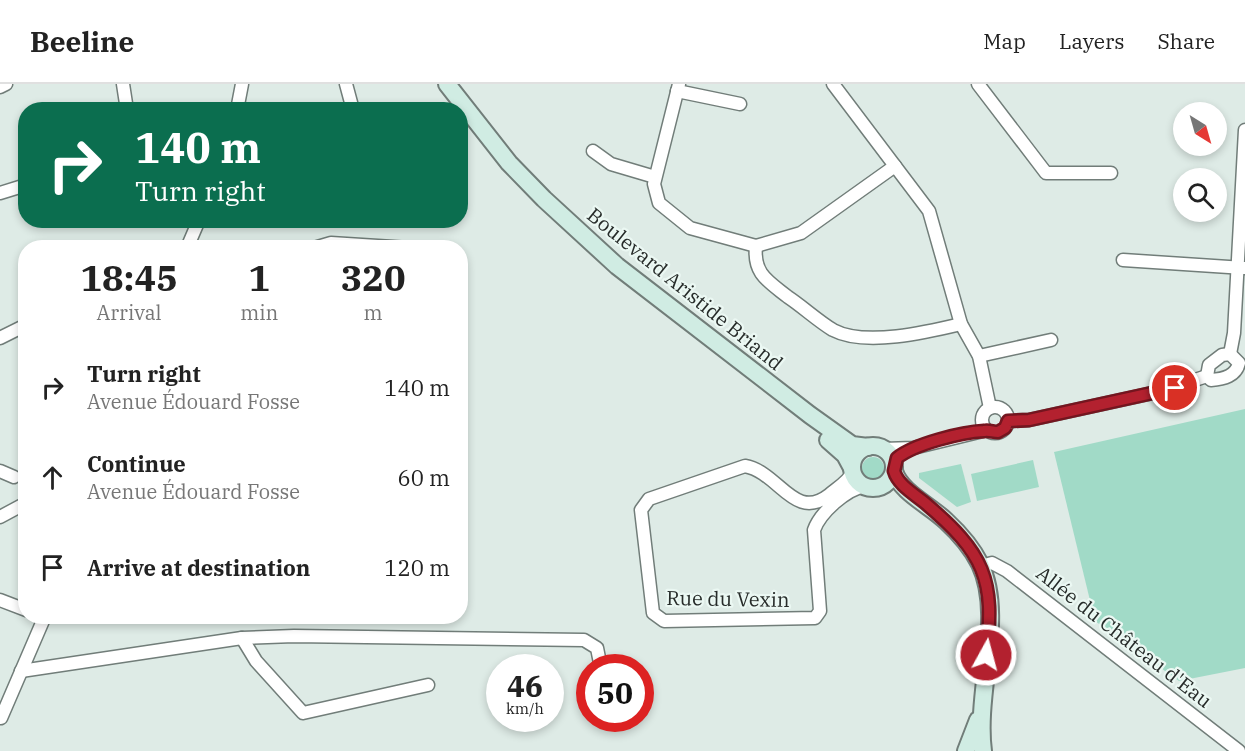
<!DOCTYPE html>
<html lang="en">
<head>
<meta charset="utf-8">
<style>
  :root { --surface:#fff; --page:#f6f6f6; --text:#222; --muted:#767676; --line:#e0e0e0 }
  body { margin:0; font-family:"IBM Plex Serif",serif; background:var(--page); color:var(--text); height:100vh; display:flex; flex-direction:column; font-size:22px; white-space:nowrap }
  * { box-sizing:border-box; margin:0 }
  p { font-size:20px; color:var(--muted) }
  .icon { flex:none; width:33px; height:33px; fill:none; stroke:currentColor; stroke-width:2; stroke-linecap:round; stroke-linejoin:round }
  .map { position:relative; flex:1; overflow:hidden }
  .drawer { position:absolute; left:18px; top:156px; width:450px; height:384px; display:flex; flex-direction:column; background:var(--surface); border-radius:24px; box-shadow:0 3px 9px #0003 }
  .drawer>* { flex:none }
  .top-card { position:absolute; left:18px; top:18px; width:450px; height:126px; border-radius:24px; box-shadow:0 3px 9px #0003; background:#0b6e4f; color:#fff; overflow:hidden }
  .needle { width:39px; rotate:143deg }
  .tools { position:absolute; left:1173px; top:18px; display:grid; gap:12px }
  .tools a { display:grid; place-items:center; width:54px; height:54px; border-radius:50%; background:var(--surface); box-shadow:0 3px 9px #0003; font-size:30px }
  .speed { position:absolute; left:486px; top:570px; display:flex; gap:12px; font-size:30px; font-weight:700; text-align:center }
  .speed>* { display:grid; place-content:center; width:78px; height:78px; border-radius:50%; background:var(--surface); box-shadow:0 3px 9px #0003; line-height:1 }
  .speed small { font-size:15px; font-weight:400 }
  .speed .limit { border:9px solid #d22; background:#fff; color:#111 }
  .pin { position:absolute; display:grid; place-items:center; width:51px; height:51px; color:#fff; margin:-26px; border:3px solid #fff; border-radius:50%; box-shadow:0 2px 6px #0007 }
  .me { position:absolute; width:66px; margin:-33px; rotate:7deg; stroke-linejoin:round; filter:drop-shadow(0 0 4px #0008) }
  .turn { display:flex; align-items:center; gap:21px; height:126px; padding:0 18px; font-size:27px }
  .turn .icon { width:78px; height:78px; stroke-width:2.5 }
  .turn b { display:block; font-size:42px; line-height:51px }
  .eta { display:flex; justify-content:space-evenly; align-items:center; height:102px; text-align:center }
  .eta b { font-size:36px; font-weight:700; line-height:42px }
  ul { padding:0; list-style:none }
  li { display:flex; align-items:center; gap:18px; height:90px; padding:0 18px }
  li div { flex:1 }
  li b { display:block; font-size:22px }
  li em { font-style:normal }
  header { display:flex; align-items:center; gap:36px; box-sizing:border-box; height:84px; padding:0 30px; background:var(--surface); border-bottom:2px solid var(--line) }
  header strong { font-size:28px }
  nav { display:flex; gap:33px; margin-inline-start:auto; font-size:21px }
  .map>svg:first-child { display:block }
  .green { fill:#a1dac7 }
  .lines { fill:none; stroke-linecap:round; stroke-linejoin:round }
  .minor-casing { stroke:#717d79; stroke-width:15 }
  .secondary-casing { stroke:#717d79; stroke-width:20 }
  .minor { stroke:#fff; stroke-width:12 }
  .secondary { stroke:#d0ece3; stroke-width:16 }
  .route-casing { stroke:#74151f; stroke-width:15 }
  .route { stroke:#b3212f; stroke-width:10 }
  .labels { text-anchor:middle; stroke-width:4.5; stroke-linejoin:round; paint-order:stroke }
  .street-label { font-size:20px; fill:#272c2a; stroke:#ebf8f3 }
</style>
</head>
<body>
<header>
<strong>Beeline</strong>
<nav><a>Map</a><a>Layers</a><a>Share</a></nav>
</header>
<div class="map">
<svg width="1245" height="667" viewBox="0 0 1245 667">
  <rect width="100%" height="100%" fill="#deebe6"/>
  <!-- green -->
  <g class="green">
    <polygon points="1245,325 1245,584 1179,597 1095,537 1054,368"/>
    <circle cx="873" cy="384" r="11"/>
    <polygon points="1033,376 1039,403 977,417 971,390"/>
    <polygon points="961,380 971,418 957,423 919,394 919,389"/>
  </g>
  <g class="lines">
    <!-- minor casing -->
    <g class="minor-casing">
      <g id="minor">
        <polyline points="123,0 127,26"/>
        <polyline points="346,0 353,26"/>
        <path d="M679,0L654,100L659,119L690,144L756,162C753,190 768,197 788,213C803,223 818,237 833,246C865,263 928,248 961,240"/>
        <polyline points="833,0 929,127 961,240 979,272 990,324"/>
        <polyline points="978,0 1046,89 1111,89"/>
        <polyline points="0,3 6,0"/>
        <polyline points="677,7 740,20"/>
        <polyline points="237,26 242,0"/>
        <polyline points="593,67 611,80 655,93"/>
        <polyline points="0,109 26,101"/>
        <polyline points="756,162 801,149 895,82"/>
        <polyline points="187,164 199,136"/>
        <polyline points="314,164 331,159 409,164"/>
        <polyline points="1123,176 1244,184"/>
        <polyline points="0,254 26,241"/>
        <polyline points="1230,270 1234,249 1245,46"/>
        <path d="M1230,270L1239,279C1236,292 1224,295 1211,296L1207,292L1209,281L1222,271Z"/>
        <polyline points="979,272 1051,256"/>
        <circle cx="995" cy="336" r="13"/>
        <polyline points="1008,337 1029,336 1162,307 1207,292"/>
        <polyline points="884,365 913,364 987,346"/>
        <polyline points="0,387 14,393"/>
        <path d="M853,388C848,398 837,404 829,411C794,438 779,388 745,382L649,415L641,426L653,529L664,537L815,534L820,527L814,446C820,429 846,405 865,402"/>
        <polyline points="0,433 26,419"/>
        <polyline points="981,482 992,479 1007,487 1239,667"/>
        <polyline points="0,516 26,526"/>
        <polyline points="242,554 256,577 303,629 428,601"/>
        <polyline points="21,587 242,554 294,552 584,556 597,564 601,584"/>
        <polyline points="1,634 45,532"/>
      </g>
    </g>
    <!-- secondary casing -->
    <g class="secondary-casing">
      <g id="secondary">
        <polyline points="447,0 509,79 544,115 617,182 810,331 852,361 868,363"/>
        <polyline points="828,356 845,371 852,384"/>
        <circle cx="873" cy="383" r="21"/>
        <path d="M894,387C900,408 931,422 946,437C959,449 972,464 980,480C1005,532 975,608 983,667"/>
        <polyline points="966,667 978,636"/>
      </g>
    </g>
    <!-- minor -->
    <use href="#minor" class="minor"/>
    <!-- secondary -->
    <use href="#secondary" class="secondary"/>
  </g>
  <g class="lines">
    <!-- route casing -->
    <g class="route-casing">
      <path id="route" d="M986,571C996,495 984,469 925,419C914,410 898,401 894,387L897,374C914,360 962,348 984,347C989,346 993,348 998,348L1005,344L1008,337L1029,336L1175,304"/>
    </g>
    <!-- route -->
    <use href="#route" class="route"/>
  </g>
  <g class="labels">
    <!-- street labels -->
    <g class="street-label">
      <text transform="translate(685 205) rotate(39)" y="7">Boulevard Aristide Briand</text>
      <text transform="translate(728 515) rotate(1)" y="7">Rue du Vexin</text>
      <text transform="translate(1124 553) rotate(38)" y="7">Allée du Château d'Eau</text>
    </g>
  </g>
</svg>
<div class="tools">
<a><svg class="needle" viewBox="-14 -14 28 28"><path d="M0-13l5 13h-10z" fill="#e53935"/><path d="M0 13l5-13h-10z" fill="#767676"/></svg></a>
<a><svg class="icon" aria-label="search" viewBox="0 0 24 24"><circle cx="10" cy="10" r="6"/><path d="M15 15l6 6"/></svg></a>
</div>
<div class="speed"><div>46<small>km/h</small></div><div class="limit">50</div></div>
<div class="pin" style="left:1175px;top:304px;background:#d93025"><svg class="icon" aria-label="arrive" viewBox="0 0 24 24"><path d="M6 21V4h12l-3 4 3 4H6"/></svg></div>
<svg class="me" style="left:986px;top:571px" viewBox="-20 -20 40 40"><circle r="17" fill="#b3212f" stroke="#fff" stroke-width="3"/><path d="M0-11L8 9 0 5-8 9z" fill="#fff"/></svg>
<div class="top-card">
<div class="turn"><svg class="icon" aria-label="right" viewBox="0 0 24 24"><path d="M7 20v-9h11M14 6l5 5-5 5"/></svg><div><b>140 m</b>Turn right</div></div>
</div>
<section class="drawer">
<div class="eta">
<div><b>18:45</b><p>Arrival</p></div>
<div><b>1</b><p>min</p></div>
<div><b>320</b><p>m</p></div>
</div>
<ul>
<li><svg class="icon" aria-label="right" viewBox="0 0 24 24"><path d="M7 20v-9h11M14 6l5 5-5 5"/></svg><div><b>Turn right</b><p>Avenue Édouard Fosse</p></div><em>140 m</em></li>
<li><svg class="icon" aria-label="ahead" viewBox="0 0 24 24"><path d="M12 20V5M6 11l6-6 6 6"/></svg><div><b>Continue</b><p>Avenue Édouard Fosse</p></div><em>60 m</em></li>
<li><svg class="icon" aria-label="arrive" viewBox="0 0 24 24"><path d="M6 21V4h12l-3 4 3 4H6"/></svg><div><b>Arrive at destination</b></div><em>120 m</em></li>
</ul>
</section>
</div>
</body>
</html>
